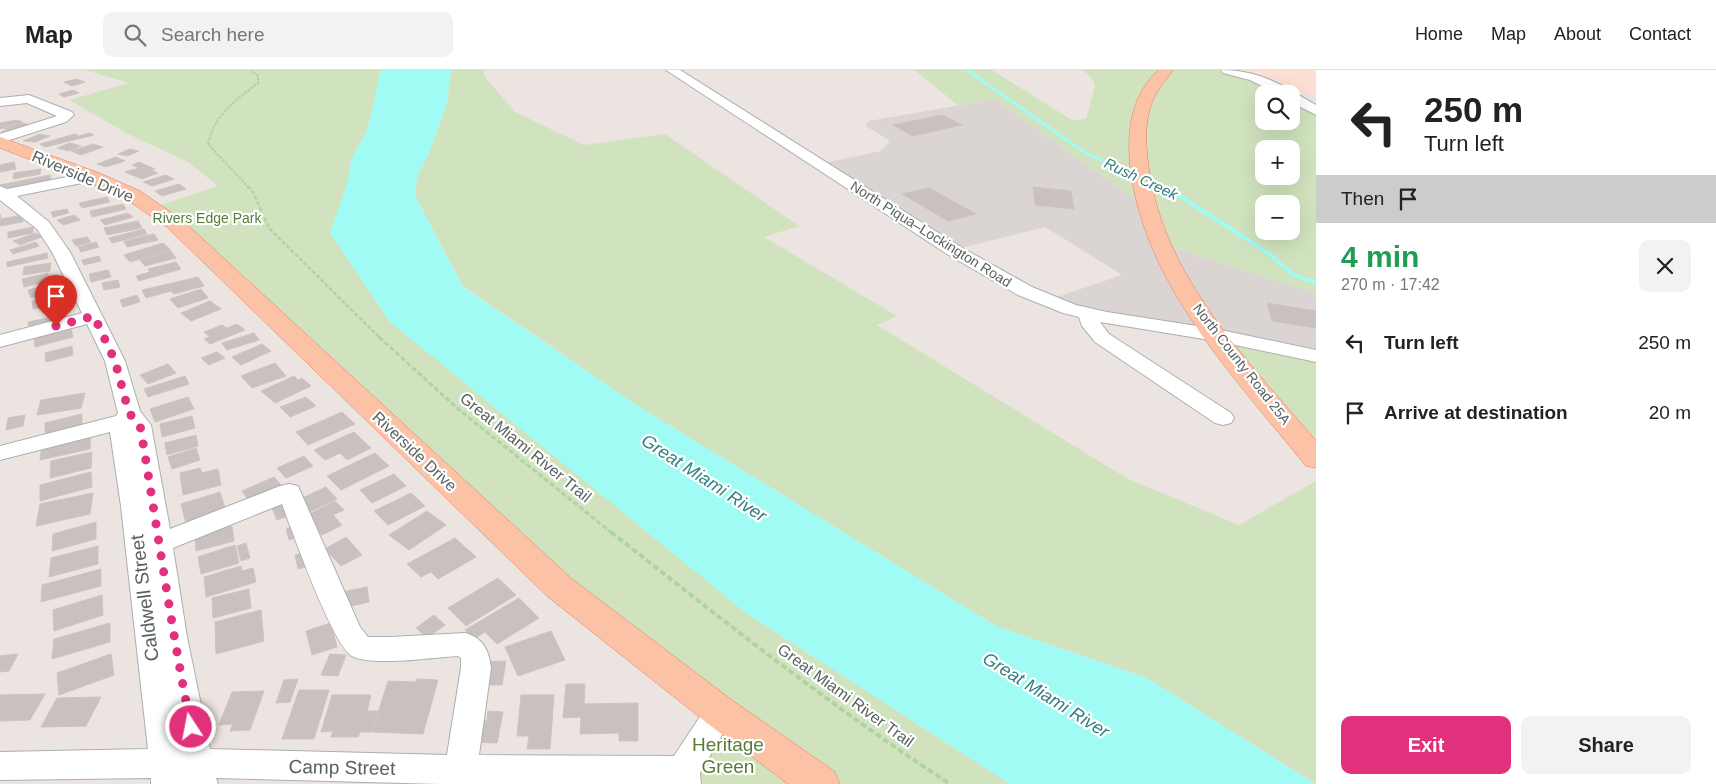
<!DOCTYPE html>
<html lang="en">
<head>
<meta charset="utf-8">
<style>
  :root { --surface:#fff; --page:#f2f2f2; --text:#222; --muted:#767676; --line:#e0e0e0; --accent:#e1317d }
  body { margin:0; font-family:Helvetica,sans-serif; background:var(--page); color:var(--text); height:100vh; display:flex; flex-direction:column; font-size:19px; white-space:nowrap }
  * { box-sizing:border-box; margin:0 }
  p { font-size:16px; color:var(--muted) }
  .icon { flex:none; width:28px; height:28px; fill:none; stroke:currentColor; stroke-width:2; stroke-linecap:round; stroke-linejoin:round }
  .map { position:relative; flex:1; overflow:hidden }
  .sheet { display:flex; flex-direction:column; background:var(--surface); width:400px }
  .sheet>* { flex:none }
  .guide { background:#fff; color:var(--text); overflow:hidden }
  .fabs { position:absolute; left:1255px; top:15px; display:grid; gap:10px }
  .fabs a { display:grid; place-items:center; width:45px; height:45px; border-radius:10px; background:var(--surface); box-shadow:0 5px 20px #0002; font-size:25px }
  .pin { position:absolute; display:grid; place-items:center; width:42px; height:42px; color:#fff; margin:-51px -21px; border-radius:50% 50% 50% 0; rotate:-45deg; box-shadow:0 0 5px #0007 }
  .pin .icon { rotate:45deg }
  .me { position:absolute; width:55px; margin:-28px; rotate:349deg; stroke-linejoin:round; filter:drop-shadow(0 0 4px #0008) }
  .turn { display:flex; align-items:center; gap:18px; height:105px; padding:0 25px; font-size:22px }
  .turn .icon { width:65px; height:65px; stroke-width:2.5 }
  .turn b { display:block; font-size:35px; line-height:42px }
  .then { display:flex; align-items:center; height:48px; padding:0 25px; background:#0003; gap:10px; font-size:19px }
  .round { display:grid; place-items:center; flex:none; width:52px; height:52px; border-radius:10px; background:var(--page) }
  .head { display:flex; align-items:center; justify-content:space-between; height:85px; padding:0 25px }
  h1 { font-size:30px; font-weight:600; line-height:38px; color:#1e9e55 }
  .button { display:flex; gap:10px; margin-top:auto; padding:10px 25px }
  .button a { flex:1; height:58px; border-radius:10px; background:var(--accent); color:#fff; font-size:20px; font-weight:600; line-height:58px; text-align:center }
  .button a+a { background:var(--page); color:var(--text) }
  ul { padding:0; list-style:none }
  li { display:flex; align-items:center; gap:15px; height:70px; padding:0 25px }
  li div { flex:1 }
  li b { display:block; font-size:19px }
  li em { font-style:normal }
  header { display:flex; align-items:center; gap:30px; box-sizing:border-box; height:70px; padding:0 25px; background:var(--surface); border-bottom:1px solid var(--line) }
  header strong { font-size:24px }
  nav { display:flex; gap:28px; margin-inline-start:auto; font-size:18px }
  .search { width:350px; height:45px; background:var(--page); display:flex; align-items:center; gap:12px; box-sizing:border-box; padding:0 18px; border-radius:10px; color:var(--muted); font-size:19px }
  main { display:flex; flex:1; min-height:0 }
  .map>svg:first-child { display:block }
  .commercial { fill:#fce0d6 }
  .industrial { fill:#dad5d3 }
  .green { fill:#d1e3be; fill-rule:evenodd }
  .water { fill:#a1fbf5 }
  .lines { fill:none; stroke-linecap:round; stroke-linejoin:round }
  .stream-far1 { stroke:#a1fbf5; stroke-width:3 }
  .stream { stroke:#a1fbf5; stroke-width:4 }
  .building { fill:#c8c1c0; stroke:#d0c2bf }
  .minor-casing { stroke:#aab0b1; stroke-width:2 }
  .major-casing { stroke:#eb795b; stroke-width:1 }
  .path-far3 { stroke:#aed4a1; stroke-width:2; stroke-dasharray:3 1; stroke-linecap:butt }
  .path-far2 { stroke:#aed4a1; stroke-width:2.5; stroke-dasharray:4 2; stroke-linecap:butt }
  .path-far1 { stroke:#aed4a1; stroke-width:3; stroke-dasharray:5 2.5; stroke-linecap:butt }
  .path { stroke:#aed4a1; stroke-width:4; stroke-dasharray:6 3; stroke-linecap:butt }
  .minor { fill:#fff; fill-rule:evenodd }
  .major { fill:#fbc2a6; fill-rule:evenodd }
  .route { stroke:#e1317d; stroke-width:9; stroke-dasharray:0 16.2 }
  .labels { text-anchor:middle; stroke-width:4.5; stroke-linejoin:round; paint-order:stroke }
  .far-park-label { font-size:14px; fill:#567c36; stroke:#fff }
  .far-street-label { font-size:14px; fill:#596161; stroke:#fff }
  .far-water-label { font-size:15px; font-style:italic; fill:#338081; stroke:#fff }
  .street-label { font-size:16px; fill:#596161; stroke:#fff }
  .water-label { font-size:18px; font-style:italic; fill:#338081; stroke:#fff }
  .near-street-label { font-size:19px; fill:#596161; stroke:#fff }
  .near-park-label { font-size:19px; fill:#567c36; stroke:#fff }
</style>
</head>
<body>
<header>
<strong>Map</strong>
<div class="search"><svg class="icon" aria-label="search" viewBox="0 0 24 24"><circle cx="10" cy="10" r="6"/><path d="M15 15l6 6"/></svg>Search here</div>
<nav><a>Home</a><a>Map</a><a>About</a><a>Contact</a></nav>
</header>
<main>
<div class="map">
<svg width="1316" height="714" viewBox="0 0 1316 714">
  <rect width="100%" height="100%" fill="#ece4e1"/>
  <!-- commercial -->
  <polygon class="commercial" points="1242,0 1316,0 1316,24 1291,24"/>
  <!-- industrial -->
  <polygon class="industrial" points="995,29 1148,139 1161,174 1316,223 1316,286 1048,230 1122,205 1045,157 953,180 819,94 881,81 890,71 866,56 869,51"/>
  <!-- green -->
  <g class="green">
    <polygon points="85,0 381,0 368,58 351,90 348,111 330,163 746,543 1010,714 684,714 720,642 152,138 218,116 188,92 128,64 69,30 129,13"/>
    <polygon points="451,0 483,0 485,7 515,42 584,75 665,64 799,156 764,167 897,246 877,255 1128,409 1239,455 1316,411 1316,714 1147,608 996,556 635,334 463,216 415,126 417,106 429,83 447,33"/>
    <path d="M914,0H992L1072,50L1086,49L1094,19L1095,14L1089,5L1081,0H1242L1288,24H1264V51H1291V26L1316,41V223L1161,174L1148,139L995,29L958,35ZM1264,79H1291V106H1264ZM1264,134H1291V161H1264Z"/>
    <polygon points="1216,265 1316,286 1316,375"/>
  </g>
  <!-- water -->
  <polygon class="water" points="381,0 451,0 447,33 429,83 417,106 415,126 463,217 635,334 996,556 1147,608 1315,714 1010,714 746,543 390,252 330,163 348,111 351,90 368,58"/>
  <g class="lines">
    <!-- stream-far1 -->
    <g class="stream-far1">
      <polyline points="967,0 1084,82 1137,107"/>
      <polyline points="1147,112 1159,118"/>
    </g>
    <!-- stream -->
    <polyline class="stream" points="1157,116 1185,129 1271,185 1292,204 1316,213"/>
  </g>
  <!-- building -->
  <g class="building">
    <polygon points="76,9 85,12 72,16 64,12"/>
    <polygon points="73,20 79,23 64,27 59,24"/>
    <polygon points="942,45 962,55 913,66 893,55"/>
    <polygon points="17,50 23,52 0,59 0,53"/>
    <polygon points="22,53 31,55 6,64 1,62 8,60 4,59"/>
    <polygon points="90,63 94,65 45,77 40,74 75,64 79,66"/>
    <polygon points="40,64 50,66 35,72 23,71"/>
    <polygon points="70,73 81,76 68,81 57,78"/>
    <polygon points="93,74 103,77 81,85 71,81"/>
    <polygon points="130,79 139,81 127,86 118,84"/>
    <polygon points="116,87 125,91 106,97 97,94"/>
    <polygon points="14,92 16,99 0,102 0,95"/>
    <polygon points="139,92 155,99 151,100 158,103 142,109 125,102 139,98 132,95"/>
    <polygon points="41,99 40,104 13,109 14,103"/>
    <polygon points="50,105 51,110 0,119 0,115"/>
    <polygon points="166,105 174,109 152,116 143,112"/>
    <polygon points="179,114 186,119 162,126 155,121"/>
    <polygon points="1033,117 1071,121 1074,139 1035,135"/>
    <polygon points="929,118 976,144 948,151 902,124"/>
    <polygon points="107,127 110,132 82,138 79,133"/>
    <polygon points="123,134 126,139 92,147 90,141"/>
    <polygon points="67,139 69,143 53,147 51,142"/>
    <polygon points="128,143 133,147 105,155 100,150"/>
    <polygon points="0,144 1,149 23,145 23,152 0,156"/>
    <polygon points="74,145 80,150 63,155 57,150"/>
    <polygon points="138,151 142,158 107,165 104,158"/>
    <polygon points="33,157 33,163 8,168 8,162"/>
    <polygon points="144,159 147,164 112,173 109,168"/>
    <polygon points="36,163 42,167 20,175 13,171"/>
    <polygon points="154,164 158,170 127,177 124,171"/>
    <polygon points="87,167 91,172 76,176 72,170"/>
    <polygon points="36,172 39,176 13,184 10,180"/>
    <polygon points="96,172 99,177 81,182 78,177"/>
    <polygon points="163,173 171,180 130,192 124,185"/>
    <polygon points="171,181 176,188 145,196 140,190"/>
    <polygon points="47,183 48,188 7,197 7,192"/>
    <polygon points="99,186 101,191 84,195 82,190"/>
    <polygon points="176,192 181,199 139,211 136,206 150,202 148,199"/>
    <polygon points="51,193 50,201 23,205 24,197"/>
    <polygon points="108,200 111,207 91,212 89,204"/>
    <polygon points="48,203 50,211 24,217 22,209"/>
    <polygon points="198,207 204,216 174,224 171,221 146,228 142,220"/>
    <polygon points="118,210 120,217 104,220 102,213"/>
    <polygon points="52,214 55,222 31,228 28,220"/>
    <polygon points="201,219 208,228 178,238 170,229"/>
    <polygon points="57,225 58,234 33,239 32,231"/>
    <polygon points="137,225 140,232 123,237 120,230"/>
    <polygon points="210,231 221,239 191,251 181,243"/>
    <polygon points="1267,233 1316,241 1316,258 1272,251"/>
    <polygon points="61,245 61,252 29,259 28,252"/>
    <polygon points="237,254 245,260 210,274 204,269 210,267 204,262 222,255 227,258"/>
    <polygon points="71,259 73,267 35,277 34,268"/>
    <polygon points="254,263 259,270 227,280 222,273"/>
    <polygon points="262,274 271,281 241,295 232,287"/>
    <polygon points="72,276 73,285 46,292 45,283"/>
    <polygon points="217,282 225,288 209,295 201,288"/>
    <polygon points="275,293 286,306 252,318 241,306"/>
    <polygon points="168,294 176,303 148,314 140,305"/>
    <polygon points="185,306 189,314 148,327 144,319"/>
    <polygon points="294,306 298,310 302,308 311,316 275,333 261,321"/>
    <polygon points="85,323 81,338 37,345 41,330"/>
    <polygon points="188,327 194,339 155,352 150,339"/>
    <polygon points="306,327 316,336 290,347 280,337"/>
    <polygon points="342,342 355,354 308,375 296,362"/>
    <polygon points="82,344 82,356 45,365 45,353"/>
    <polygon points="25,345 23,356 6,360 8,348"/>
    <polygon points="192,346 195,358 162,367 160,354"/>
    <polygon points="354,362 371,378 347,390 340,383 325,390 314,380"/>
    <polygon points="91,364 90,379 40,390 42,375"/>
    <polygon points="196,365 198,376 167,385 165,373"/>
    <polygon points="196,378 200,390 172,399 168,387"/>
    <polygon points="92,382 91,398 50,408 51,391"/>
    <polygon points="375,383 389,396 341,420 327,406"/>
    <polygon points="304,386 313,396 286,408 277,398"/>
    <polygon points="200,398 202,403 218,399 221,415 183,425 180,403"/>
    <polygon points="91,402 92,417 40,431 40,415"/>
    <polygon points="394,404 406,416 372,433 360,420"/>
    <polygon points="274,407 282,416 249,431 242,421"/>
    <polygon points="326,417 337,429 309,442 298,430"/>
    <polygon points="220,422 227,444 187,457 181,434"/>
    <polygon points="93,423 90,444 36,456 40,434"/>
    <polygon points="411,423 425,436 388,455 374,441"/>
    <polygon points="335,431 344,440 333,445 342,455 322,465 305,446"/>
    <polygon points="290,432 295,444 277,450 272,438"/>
    <polygon points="427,441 446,455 409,480 389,465"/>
    <polygon points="96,452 96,469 52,481 53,464"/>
    <polygon points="298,455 301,466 289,470 286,459"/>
    <polygon points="232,456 234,471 196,481 195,465"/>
    <polygon points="346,467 362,485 341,496 325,479"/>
    <polygon points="455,468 476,487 438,509 431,502 421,507 407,494"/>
    <polygon points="246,473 250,488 241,491 237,476"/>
    <polygon points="235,475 239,493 201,504 198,487"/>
    <polygon points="98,476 98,494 49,507 51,488"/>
    <polygon points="309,482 312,495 298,499 295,485"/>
    <polygon points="241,496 242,501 253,498 256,512 206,527 204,507"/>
    <polygon points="101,499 101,516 41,532 42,515"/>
    <polygon points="498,508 516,525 466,556 448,538"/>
    <polygon points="367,517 369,532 343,538 342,522"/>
    <polygon points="249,519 251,538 213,548 212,528"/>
    <polygon points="102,525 103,545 54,561 53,540"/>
    <polygon points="519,528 539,548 497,574 485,562 474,569 465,560"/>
    <polygon points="261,540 264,571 216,584 215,552"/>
    <polygon points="434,545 445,555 427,568 416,558"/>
    <polygon points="110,553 110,572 52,589 54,569"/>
    <polygon points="331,553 337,577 312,585 306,561"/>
    <polygon points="551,561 565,590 518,606 505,577"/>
    <polygon points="18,584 9,601 0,602 0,586"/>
    <polygon points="111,584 114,605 59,625 57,603"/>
    <polygon points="330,584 346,585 338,606 321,605"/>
    <polygon points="506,591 502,615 479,615 483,592"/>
    <polygon points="298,609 290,632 276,633 284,610"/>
    <polygon points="416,609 438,610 423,664 372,662 388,611 416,612"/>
    <polygon points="566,614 585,614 584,634 638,633 638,671 619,671 619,663 580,664 581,647 563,648"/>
    <polygon points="299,620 329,620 314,669 282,669"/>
    <polygon points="264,621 250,660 230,661 233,654 219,655 232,622"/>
    <polygon points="45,624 30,650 0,651 0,625"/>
    <polygon points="332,625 371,625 367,641 378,641 371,662 360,662 358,667 331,667 333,661 321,662"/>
    <polygon points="521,625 554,625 550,679 527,679 529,666 517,666"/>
    <polygon points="101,627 86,656 41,657 57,628"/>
    <polygon points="488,641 503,642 497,673 470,672 473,650 487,651"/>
  </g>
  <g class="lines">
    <!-- minor casing -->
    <g class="minor-casing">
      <g id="minor">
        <polygon points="666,0 680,0 959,176 1032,217 1076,235 1107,242 1216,259 1316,280 1316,292 1216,271 1100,252 1109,264 1231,343 1234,348 1231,353 1223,355 1215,353 1095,272 1082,256 1079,247 1063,243 1018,225 947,184"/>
        <path d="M1221,0C1261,0 1283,16 1316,35V45L1291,32V24H1278L1250,10L1223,3Z"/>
        <polygon points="29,25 72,42 74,45 66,52 0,73 0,64 57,46 27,33 0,36 0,28"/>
        <path d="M92,102L97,104L100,107L97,110L17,126L49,152L70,182L125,291L140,341L151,355L170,459L280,416L289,414L298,416L360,557L368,567H391L465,563C483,568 489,580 491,598L479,685L674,686L709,633L720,629L731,633L735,642L700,703L701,714H440L216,708L218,714H151V708L0,710V682L148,679L121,436L110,362L0,390V376L116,346L118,343L105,291L87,254L0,277V265L82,243L52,182L37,159L0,130V116L7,119ZM282,434C292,461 333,576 352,586C370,597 436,587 458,586L461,588V598L447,685L210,679L187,567L173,478Z"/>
      </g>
    </g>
    <!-- major casing -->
    <g class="major-casing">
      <g id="major">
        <path d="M1158,0H1173C1165,12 1156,20 1151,35C1144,56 1146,77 1149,99C1164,207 1248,291 1316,371V398L1306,396C1234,307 1143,213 1130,95C1127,60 1131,26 1158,0Z"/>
        <polygon points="0,67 99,103 140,121 181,149 572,509 733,631 834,701 840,714 788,714 707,653 548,527 167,157 126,129 85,111 0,78"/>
      </g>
    </g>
    <!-- path-far3 -->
    <path class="path-far3" d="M249,118L208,74C214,45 236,30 258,13V6L251,0"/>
    <!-- path-far2 -->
    <polyline class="path-far2" points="248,116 253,122 269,158 381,269"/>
    <!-- path-far1 -->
    <polyline class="path-far1" points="379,267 457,338 612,463"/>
    <!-- path -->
    <path class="path" d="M611,462C721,549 832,637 950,714"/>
    <!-- minor -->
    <use href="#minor" class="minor"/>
    <!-- major -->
    <use href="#major" class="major"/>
  </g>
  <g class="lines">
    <!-- route -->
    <path class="route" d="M56,256L94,246L115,291L129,343L140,355C157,456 171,557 191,657"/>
  </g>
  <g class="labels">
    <!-- far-park labels -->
    <g class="far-park-label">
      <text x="207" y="153">Rivers Edge Park</text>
    </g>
    <!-- far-street labels -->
    <g class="far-street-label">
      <text transform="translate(931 164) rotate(32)" y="5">North Piqua–Lockington Road</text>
      <text transform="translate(1242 294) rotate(52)" y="5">North County Road 25A</text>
    </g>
    <!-- far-water labels -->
    <g class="far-water-label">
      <text transform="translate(1141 109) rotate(25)" y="5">Rush Creek</text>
    </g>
    <!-- street labels -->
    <g class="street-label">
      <text transform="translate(83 106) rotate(23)" y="6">Riverside Drive</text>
      <text transform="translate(526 377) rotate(39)" y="6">Great Miami River Trail</text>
      <text transform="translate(415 381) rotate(43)" y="6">Riverside Drive</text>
      <text transform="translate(846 625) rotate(36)" y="6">Great Miami River Trail</text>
    </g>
    <!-- water labels -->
    <g class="water-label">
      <text transform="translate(704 408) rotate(33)" y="6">Great Miami River</text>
      <text transform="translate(1046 625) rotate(32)" y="6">Great Miami River</text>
    </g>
    <!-- near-street labels -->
    <g class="near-street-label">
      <text transform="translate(144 528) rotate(-97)" y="7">Caldwell Street</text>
      <text transform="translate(342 697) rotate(1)" y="7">Camp Street</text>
    </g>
    <!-- near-park labels -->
    <g class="near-park-label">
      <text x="728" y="681">Heritage<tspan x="728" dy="22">Green</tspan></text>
    </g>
  </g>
</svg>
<div class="fabs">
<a><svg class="icon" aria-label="search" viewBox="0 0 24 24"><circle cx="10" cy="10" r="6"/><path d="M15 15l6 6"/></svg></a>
<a>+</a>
<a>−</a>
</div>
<div class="pin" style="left:56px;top:256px;background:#d93025"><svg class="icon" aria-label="arrive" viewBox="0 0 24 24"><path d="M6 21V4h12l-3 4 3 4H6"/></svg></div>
<svg class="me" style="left:191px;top:657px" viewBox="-20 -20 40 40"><circle r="17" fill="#e1317d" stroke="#fff" stroke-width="3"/><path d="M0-11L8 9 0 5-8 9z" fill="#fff"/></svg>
</div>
<section class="sheet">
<div class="guide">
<div class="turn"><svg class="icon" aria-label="left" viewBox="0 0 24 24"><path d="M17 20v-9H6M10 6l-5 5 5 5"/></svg><div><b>250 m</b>Turn left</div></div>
<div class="then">Then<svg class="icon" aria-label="arrive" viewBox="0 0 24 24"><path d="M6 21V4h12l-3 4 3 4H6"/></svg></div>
</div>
<div class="head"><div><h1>4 min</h1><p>270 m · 17:42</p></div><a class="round"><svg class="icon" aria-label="close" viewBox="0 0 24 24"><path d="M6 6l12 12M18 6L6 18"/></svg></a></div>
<ul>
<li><svg class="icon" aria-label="left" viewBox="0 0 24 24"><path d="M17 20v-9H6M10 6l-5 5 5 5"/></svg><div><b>Turn left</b></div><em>250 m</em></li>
<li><svg class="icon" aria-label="arrive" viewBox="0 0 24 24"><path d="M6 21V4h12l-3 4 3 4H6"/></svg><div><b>Arrive at destination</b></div><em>20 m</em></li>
</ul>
<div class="button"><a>Exit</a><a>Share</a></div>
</section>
</main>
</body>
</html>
